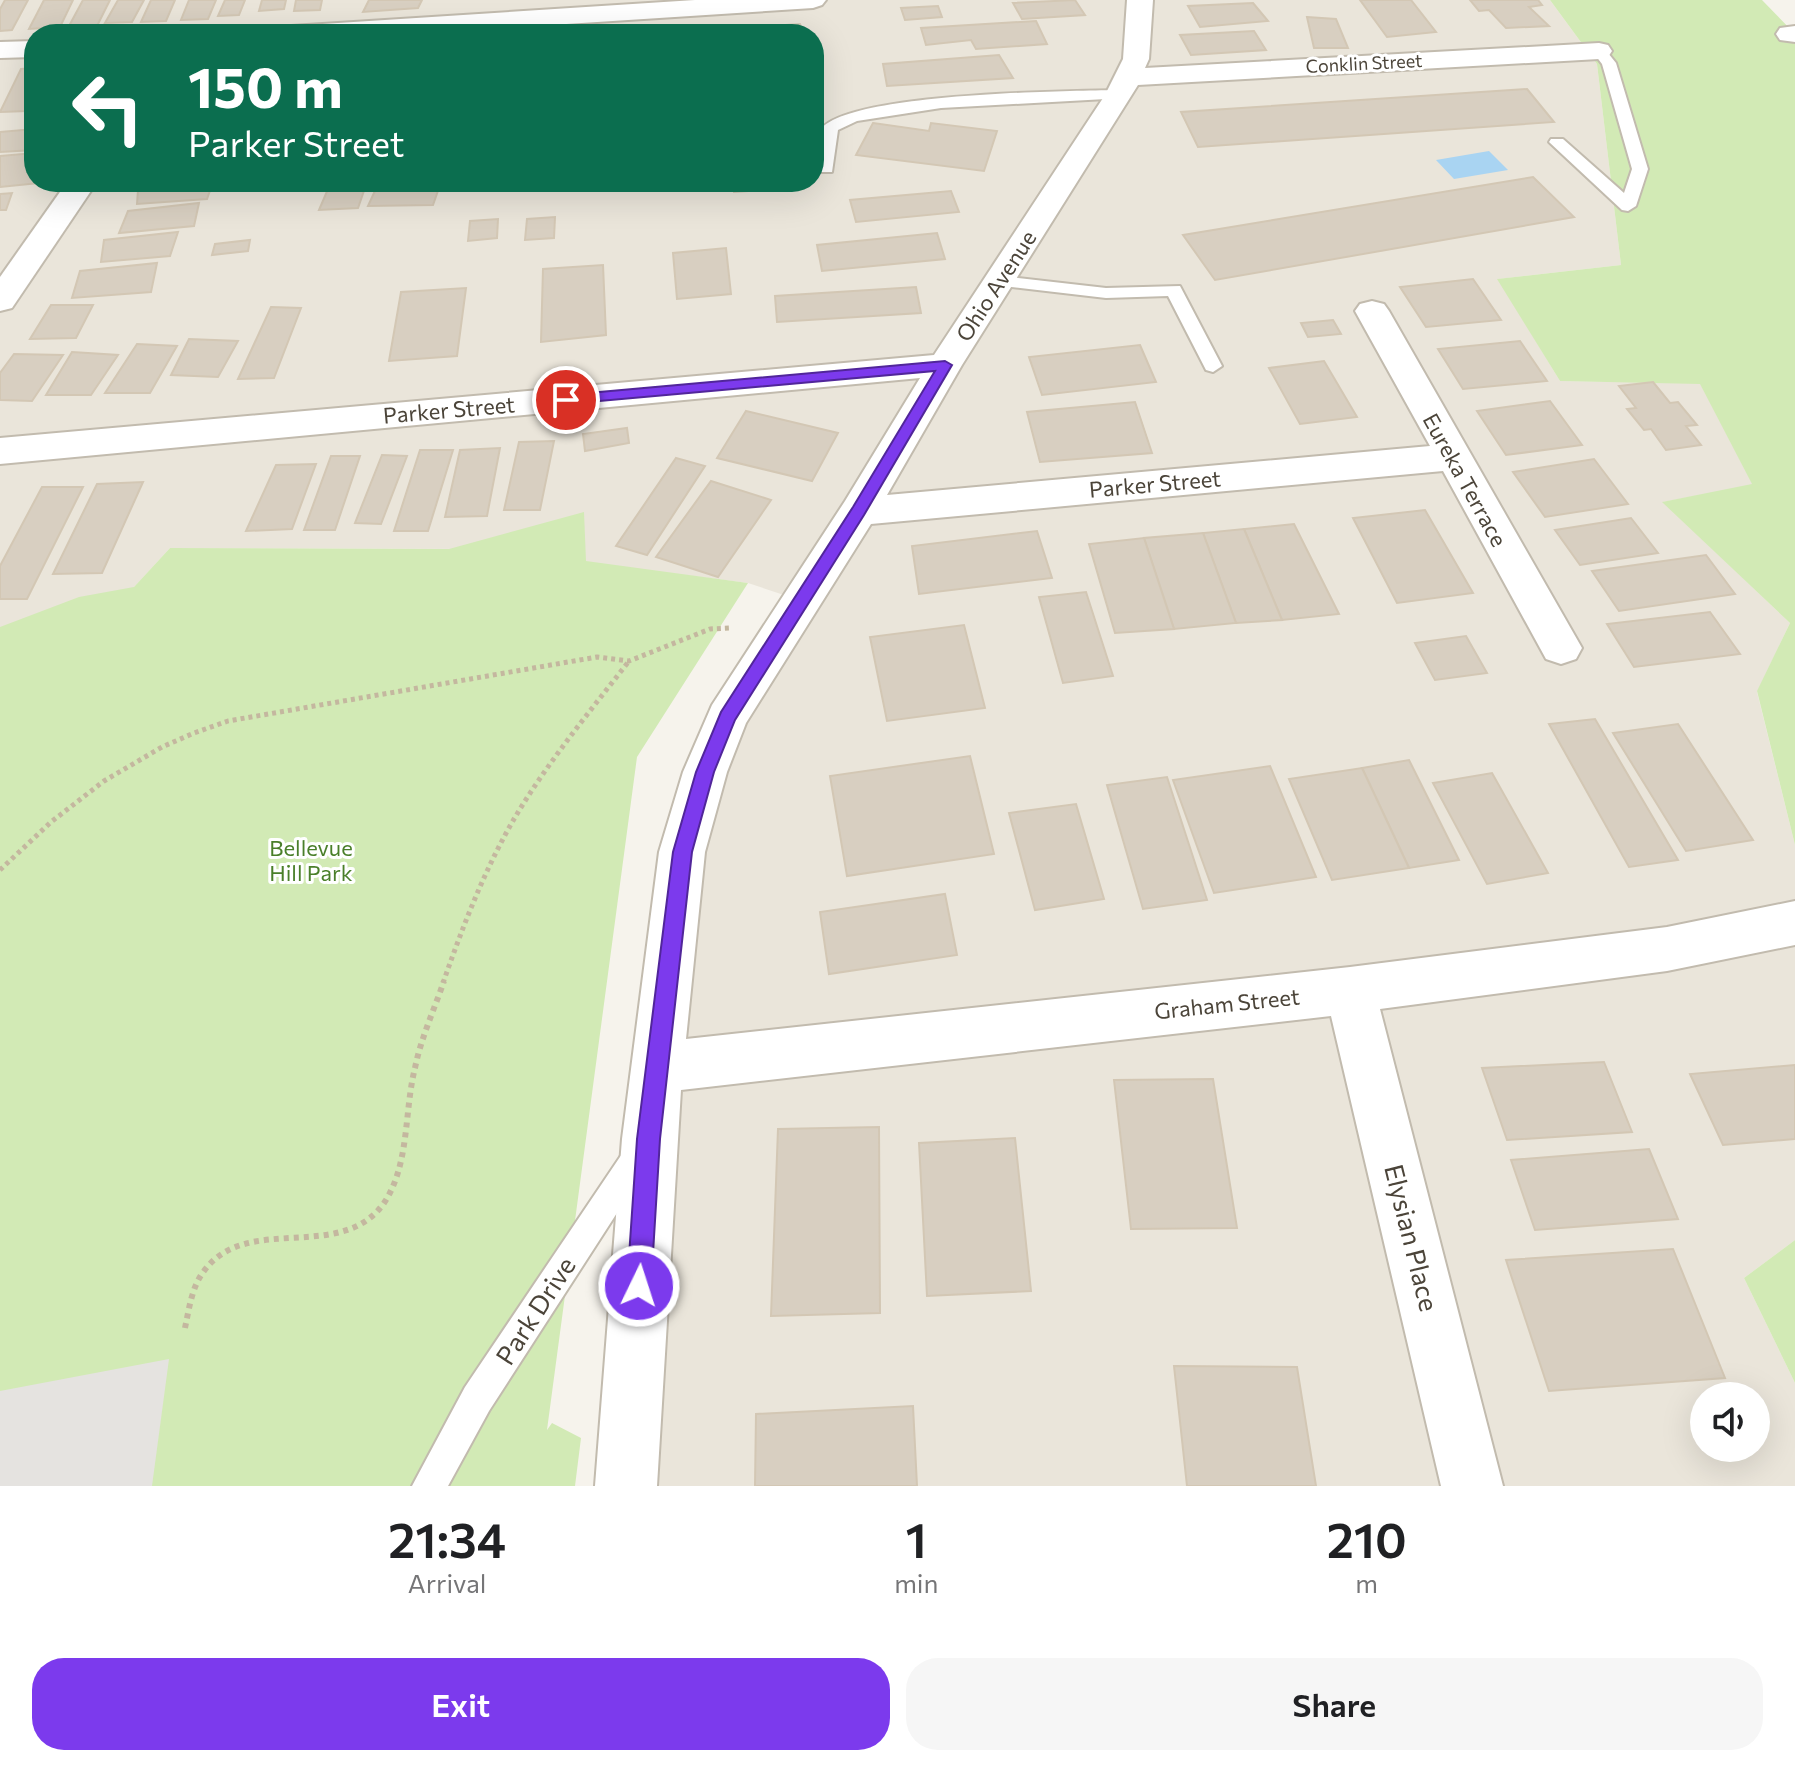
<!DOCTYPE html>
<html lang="en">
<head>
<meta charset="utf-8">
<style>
  :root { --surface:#fff; --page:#f6f6f6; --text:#202124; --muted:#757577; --accent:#7c3aed }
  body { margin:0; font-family:Commissioner,sans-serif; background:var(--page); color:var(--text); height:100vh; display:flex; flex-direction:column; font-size:30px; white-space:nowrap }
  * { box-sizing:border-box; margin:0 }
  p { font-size:26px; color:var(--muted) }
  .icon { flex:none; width:44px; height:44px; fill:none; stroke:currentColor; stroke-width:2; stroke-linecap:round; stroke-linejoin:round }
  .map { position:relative; height:1486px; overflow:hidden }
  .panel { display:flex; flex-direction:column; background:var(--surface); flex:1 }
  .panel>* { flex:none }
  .banner { position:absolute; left:24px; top:24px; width:800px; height:168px; border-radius:32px; box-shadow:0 8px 32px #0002; background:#0b6e4f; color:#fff; overflow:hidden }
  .controls { position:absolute; left:1690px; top:1382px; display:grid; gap:16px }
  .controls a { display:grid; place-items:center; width:80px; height:80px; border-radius:50%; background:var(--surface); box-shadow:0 8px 32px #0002; font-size:40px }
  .pin { position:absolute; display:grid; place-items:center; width:68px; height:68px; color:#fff; margin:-34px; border:4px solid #fff; border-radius:50%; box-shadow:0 2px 8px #0007 }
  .me { position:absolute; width:88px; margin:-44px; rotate:4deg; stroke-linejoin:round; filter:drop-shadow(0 0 6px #0008) }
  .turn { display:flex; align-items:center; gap:28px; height:168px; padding:0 32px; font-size:36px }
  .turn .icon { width:104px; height:104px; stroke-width:2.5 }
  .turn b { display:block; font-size:56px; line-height:68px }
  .eta { display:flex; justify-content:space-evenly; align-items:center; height:136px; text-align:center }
  .eta b { font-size:48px; font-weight:600; line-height:56px }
  .button { display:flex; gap:16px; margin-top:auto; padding:16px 32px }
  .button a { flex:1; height:92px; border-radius:32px; background:var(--accent); color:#fff; font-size:32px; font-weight:600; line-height:92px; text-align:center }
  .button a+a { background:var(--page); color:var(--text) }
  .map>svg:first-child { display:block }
  .residential { fill:#eae5da; fill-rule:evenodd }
  .green { fill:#d2eab5 }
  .parking { fill:#e5e3e0 }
  .water { fill:#a9d4f2 }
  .building { fill:#d8cfc1; stroke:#d3c7b4; stroke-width:2 }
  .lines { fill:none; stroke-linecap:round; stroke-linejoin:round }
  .service-casing { stroke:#c2bbae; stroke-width:4 }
  .minor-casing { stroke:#c2bbae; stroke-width:4 }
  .path-far1 { stroke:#c4b79f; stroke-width:5; stroke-dasharray:4 4; stroke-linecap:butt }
  .path { stroke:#c4b79f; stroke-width:6; stroke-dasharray:5 5; stroke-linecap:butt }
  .service { fill:#fff; fill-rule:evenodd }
  .minor { fill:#fff; fill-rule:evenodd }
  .route { fill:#7c3aed; stroke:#51269a; stroke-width:2 }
  .labels { text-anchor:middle; stroke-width:6; stroke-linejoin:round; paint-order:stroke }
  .far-street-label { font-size:18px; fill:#4b4439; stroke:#fff }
  .street-label { font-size:22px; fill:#4b4439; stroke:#fff }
  .park-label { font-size:22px; fill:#4a7f2a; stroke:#fff }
  .near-street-label { font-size:26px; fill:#4b4439; stroke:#fff }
</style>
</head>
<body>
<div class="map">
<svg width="1795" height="1486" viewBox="0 0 1795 1486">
  <rect width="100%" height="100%" fill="#f6f3ec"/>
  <!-- residential -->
  <path class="residential" d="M0,0H1550L1597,64L1621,265L1498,279L1560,381L1700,383L1753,485L1663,502L1790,623L1757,692L1795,845V1240L1744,1278L1795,1383V1486H626L682,852L799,600L748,583L479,549L170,548L0,733ZM34,34H814V182H34ZM1704,1396H1756V1448H1704Z"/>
  <!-- green -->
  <g class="green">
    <polygon points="1550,0 1762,0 1795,34 1795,845 1757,691 1790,623 1662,502 1752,484 1700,384 1560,381 1497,279 1621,265 1597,64"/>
    <polygon points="584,512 586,561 748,583 637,757 547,1430 552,1423 581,1438 575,1486 0,1486 0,627 79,597 134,587 170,548 449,549"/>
    <polygon points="1795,1240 1795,1383 1744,1278"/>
  </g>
  <!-- parking -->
  <polygon class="parking" points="169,1359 152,1486 0,1486 0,1391"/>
  <!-- water -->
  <polygon class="water" points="1489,151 1508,170 1454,179 1436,160"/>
  <!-- building -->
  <g class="building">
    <polygon points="5,0 28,0 12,30 0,31 0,9"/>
    <polygon points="44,0 73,0 60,27 29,29"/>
    <polygon points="83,0 110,0 97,26 68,28"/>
    <polygon points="118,0 144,0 132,22 105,23"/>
    <polygon points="151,0 175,0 166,21 141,22"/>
    <polygon points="189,0 216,0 208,19 181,20"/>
    <polygon points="225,0 245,0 239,15 218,16"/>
    <polygon points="262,0 286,0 284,9 259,11"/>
    <polygon points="296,0 322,0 320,10 294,11"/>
    <polygon points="369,0 422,0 418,8 363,12"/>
    <polygon points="1075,0 1085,15 1022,19 1013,3"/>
    <polygon points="1360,0 1411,0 1436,32 1387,37"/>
    <polygon points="1470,0 1538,0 1542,5 1529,7 1549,26 1506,28 1489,10 1479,11"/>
    <polygon points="1253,3 1268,21 1200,27 1188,6"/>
    <polygon points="938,6 942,17 905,20 901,8"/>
    <polygon points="1307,17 1336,19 1348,48 1314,48"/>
    <polygon points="1036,21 1047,44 976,49 971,40 926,45 921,28"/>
    <polygon points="800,24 804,34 711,34 710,30"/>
    <polygon points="679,29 678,34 635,34 635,32"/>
    <polygon points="1254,31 1266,50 1191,55 1180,35"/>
    <polygon points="999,55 1013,78 887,86 883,64"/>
    <polygon points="34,68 34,93 27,111 0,112 21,69"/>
    <polygon points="1527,89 1554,122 1198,147 1181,112"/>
    <polygon points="873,123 929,131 931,123 997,131 984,171 856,155"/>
    <polygon points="34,129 34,150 0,152 0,132"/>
    <polygon points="34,153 34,182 39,183 0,187 0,156"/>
    <polygon points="1533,177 1574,217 1215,280 1183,235"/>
    <polygon points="213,182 207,199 137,204 138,190"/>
    <polygon points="331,182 367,182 358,208 319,210"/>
    <polygon points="379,182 441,182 433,205 368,206"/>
    <polygon points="733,182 792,182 794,188 734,192"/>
    <polygon points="951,191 959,212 856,222 850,200"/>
    <polygon points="12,193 6,210 0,210 0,194"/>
    <polygon points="199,203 194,226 119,233 128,211"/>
    <polygon points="555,217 554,238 525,240 527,219"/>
    <polygon points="498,219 497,238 468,241 470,221"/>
    <polygon points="178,232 170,256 101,262 104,240"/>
    <polygon points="937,233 945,259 822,271 817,245"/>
    <polygon points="250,240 248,251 212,255 215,244"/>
    <polygon points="726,248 731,294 677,299 673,253"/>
    <polygon points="157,263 151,292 72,298 80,271"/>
    <polygon points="603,265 606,335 541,342 543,269"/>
    <polygon points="1473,279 1501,320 1426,327 1400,287"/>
    <polygon points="916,287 921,313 777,322 775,296"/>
    <polygon points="466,288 457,356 389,361 401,292"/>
    <polygon points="51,305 93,305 76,338 30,339"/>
    <polygon points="271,307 301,308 274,378 238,379"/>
    <polygon points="1333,320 1341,334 1308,337 1301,323"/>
    <polygon points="189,339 238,341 218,377 171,375"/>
    <polygon points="1520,341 1547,381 1463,389 1438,349"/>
    <polygon points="137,344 177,346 150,393 105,393"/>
    <polygon points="1140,345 1156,382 1042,395 1029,357"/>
    <polygon points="72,352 118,355 91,395 46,395"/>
    <polygon points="14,354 63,355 32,401 0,400 0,373"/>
    <polygon points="1324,361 1357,417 1300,424 1269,368"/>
    <polygon points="1653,382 1670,403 1678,402 1697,425 1686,426 1701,445 1666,450 1651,429 1644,430 1627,409 1636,408 1619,386"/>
    <polygon points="1550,401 1582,445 1506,455 1477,411"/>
    <polygon points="1135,402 1152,453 1040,462 1027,412"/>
    <polygon points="746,411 838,433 812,481 717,458"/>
    <polygon points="627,428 629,443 585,451 583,434"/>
    <polygon points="554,441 540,510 504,510 519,442"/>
    <polygon points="500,448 487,516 445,517 460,450"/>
    <polygon points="420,450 453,450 428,531 394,531"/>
    <polygon points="382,455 407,456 381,524 355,523"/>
    <polygon points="331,456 360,456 335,530 304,530"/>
    <polygon points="676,458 705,466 647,555 616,546"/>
    <polygon points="1594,459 1628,504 1545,517 1513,472"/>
    <polygon points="316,464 292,529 246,531 276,465"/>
    <polygon points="711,481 771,500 718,577 656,557"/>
    <polygon points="143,482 102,573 53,574 97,484"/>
    <polygon points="42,487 83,487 27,599 0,599 0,566"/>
    <polygon points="1425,510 1473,593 1397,603 1353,518"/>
    <polygon points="1631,518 1658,553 1580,565 1555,530"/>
    <polygon points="1294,524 1339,614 1282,620 1244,529"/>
    <polygon points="1244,529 1282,620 1236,623 1203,533"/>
    <polygon points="1037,531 1052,578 919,594 912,546"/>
    <polygon points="1203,533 1236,623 1174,629 1144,538"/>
    <polygon points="1144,538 1174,629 1115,633 1089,544"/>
    <polygon points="1706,555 1735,594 1619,611 1592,571"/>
    <polygon points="1086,592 1113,676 1063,683 1039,597"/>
    <polygon points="1710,612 1740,654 1634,667 1607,624"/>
    <polygon points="964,625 985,708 887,721 870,637"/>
    <polygon points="1466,636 1487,673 1435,680 1415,643"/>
    <polygon points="1595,719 1678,860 1629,867 1549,724"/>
    <polygon points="1678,724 1753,840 1686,851 1613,733"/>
    <polygon points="970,756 994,854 847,876 830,776"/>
    <polygon points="1409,760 1459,860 1409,868 1362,768"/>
    <polygon points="1270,766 1316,877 1214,893 1173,780"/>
    <polygon points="1362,768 1409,868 1332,880 1289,779"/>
    <polygon points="1492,773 1548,873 1487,884 1433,783"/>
    <polygon points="1167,777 1207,900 1143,909 1107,785"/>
    <polygon points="1076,804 1104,899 1035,910 1009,813"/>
    <polygon points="945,894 957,955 829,974 820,912"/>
    <polygon points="1604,1062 1632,1132 1507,1140 1482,1068"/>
    <polygon points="1795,1065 1795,1139 1723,1145 1690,1074"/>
    <polygon points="1213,1079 1237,1228 1131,1229 1114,1080"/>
    <polygon points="879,1127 880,1313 771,1316 778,1129"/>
    <polygon points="1015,1138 1031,1291 927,1296 919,1143"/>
    <polygon points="1649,1149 1678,1219 1535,1230 1511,1160"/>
    <polygon points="1673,1249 1725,1378 1549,1391 1506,1260"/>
    <polygon points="1174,1366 1297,1367 1316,1486 1187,1486"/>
    <polygon points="913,1406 917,1486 755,1486 756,1414"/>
  </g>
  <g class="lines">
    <!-- service casing -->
    <g class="service-casing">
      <g id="service">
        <polygon points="1599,47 1604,48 1616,63 1648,169 1636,206 1628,211 1622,210 1549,142 1551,139 1563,139 1624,193 1632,169 1602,64 1592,51"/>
        <path d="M1119,90L1124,92V98L941,108L857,121L838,130L832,172H820L818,169L822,128C854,93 1066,91 1119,90Z"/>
        <polygon points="1000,276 1106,288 1180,286 1222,366 1213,372 1206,370 1168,296 1106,298 994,285 991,281 994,277"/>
        <polygon points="636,1143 646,1148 651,1158 646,1168 489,1411 448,1486 412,1486 465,1387 626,1148"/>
      </g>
    </g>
    <!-- minor casing -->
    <g class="minor-casing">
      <g id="minor">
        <polygon points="695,0 826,0 822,5 813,8 412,34 278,34 282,28 291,26"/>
        <polygon points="1127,0 1153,0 1149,59 1145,68 1599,43 1608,45 1612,51 1608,57 1599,59 1138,85 962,365 887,495 1430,446 1355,311 1360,304 1372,301 1384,304 1389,311 1582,648 1576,659 1561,664 1546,659 1443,471 871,524 746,723 727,772 705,852 686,1039 1350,967 1667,927 1795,901 1795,945 1667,971 1380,1009 1503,1486 1441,1486 1331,1016 681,1090 657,1486 595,1486 622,1139 659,852 683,772 712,705 845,501 920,378 0,464 0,438 934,355 1105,95 1123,59"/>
        <polygon points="1795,26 1795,42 1780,40 1776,34 1780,28"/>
        <polygon points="34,41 34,57 0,58 0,42"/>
        <polygon points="67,182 97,182 12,308 0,311 0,277"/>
      </g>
    </g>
    <!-- path-far1 -->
    <g class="path-far1">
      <polyline points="0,870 51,822 104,781 162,747 194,733 228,721 597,657 629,661 710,629 731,628"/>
      <path d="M443,983C464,923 487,863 520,809C552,757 591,710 629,661"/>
    </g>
    <!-- path -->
    <path class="path" d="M185,1328C189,1309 192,1286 204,1271C247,1212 341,1264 384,1203C410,1164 404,1111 415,1068C421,1038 434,1010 444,981"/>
    <!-- service -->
    <use href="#service" class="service"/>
    <!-- minor -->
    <use href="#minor" class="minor"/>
  </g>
  <!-- route -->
  <polygon class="route" points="945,361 952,365 864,515 735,720 714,772 692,852 660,1139 651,1286 648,1295 639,1298 631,1295 627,1286 637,1139 673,852 696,772 721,712 853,507 935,371 566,404 558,400 566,395"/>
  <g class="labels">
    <!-- far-street labels -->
    <g class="far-street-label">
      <text transform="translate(1364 64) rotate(-3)" y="6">Conklin Street</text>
    </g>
    <!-- street labels -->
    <g class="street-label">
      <text transform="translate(996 286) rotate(-57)" y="8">Ohio Avenue</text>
      <text transform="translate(449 410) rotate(-5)" y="8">Parker Street</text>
      <text transform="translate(1465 480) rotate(61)" y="8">Eureka Terrace</text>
      <text transform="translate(1155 484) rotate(-5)" y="8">Parker Street</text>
      <text transform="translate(1227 1004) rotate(-6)" y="8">Graham Street</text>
    </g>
    <!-- park labels -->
    <g class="park-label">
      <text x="311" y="856">Bellevue<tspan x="311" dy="25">Hill Park</tspan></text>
    </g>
    <!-- near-street labels -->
    <g class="near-street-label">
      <text transform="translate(1411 1238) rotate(76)" y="9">Elysian Place</text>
      <text transform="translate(536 1311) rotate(-57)" y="9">Park Drive</text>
    </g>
  </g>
</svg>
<div class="controls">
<a><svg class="icon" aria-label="sound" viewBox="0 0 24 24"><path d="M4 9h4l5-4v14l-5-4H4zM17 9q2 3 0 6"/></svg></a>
</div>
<div class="pin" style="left:566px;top:400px;background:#d93025"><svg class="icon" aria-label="arrive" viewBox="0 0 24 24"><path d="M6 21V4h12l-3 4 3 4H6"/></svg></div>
<svg class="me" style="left:639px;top:1286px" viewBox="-20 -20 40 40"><circle r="17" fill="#7c3aed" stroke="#fff" stroke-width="3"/><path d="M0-11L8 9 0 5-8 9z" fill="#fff"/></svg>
<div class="banner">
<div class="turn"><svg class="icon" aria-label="left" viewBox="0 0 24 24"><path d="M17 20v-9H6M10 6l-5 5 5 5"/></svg><div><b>150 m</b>Parker Street</div></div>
</div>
</div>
<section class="panel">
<div class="eta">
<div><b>21:34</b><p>Arrival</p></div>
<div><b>1</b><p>min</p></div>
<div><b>210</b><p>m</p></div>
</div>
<div class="button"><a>Exit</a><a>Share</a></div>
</section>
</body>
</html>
